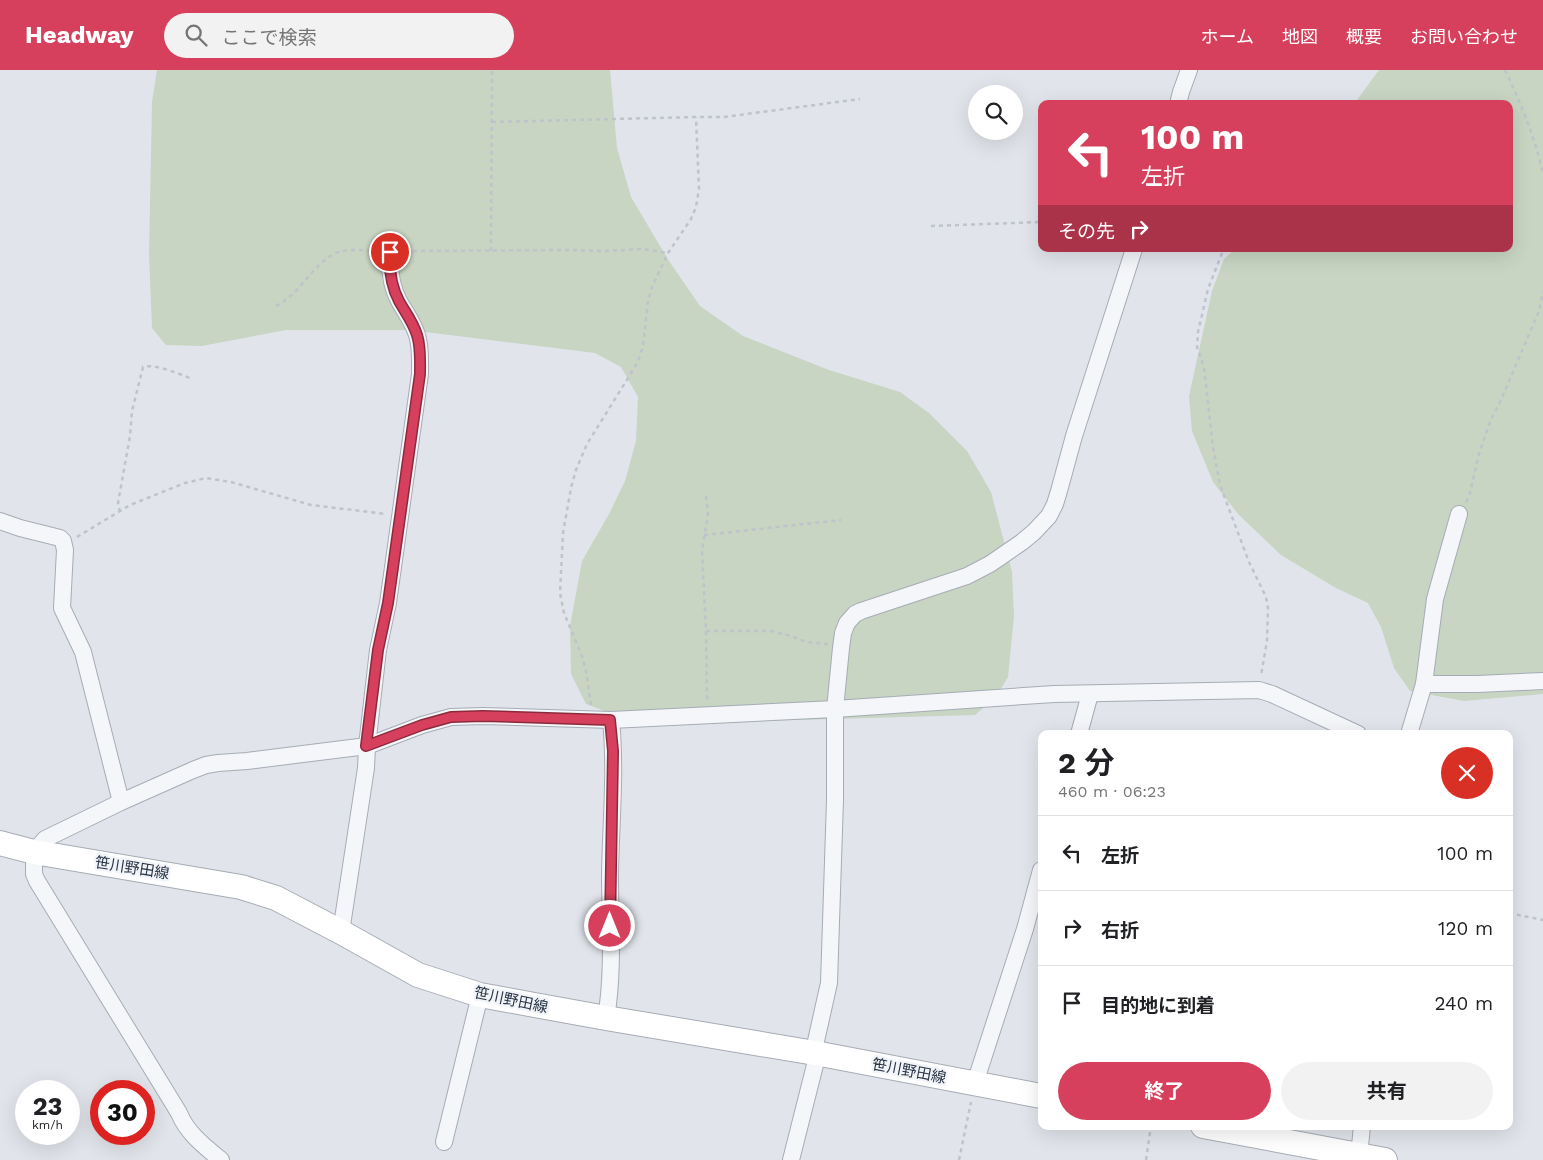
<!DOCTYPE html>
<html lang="ja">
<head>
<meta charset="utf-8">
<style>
  :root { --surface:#fff; --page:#f2f2f2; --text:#202124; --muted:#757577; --line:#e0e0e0; --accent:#d6405c }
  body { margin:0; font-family:"Work Sans","Noto Sans JP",sans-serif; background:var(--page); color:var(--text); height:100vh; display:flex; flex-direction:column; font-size:19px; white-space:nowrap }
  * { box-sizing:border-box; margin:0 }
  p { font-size:16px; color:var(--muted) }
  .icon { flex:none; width:28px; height:28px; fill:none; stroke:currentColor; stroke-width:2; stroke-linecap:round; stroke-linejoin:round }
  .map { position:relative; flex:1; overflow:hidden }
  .panel { position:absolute; left:1038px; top:660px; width:475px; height:400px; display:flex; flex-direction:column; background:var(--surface); border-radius:10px; box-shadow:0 5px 20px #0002 }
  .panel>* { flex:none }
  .hud { position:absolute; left:1038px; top:30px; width:475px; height:152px; border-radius:10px; box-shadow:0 5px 20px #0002; background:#d6405c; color:#fff; overflow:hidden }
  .buttons { position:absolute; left:968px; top:15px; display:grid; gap:10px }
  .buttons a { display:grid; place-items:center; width:55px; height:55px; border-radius:50%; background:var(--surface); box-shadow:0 5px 20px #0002; font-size:25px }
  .speed { position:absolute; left:15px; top:1010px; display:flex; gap:10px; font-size:25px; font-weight:700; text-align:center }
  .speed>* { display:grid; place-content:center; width:65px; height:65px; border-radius:50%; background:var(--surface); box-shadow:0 5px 20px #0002; line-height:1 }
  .speed small { font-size:12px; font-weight:400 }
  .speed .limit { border:8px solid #d22; background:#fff; color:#111 }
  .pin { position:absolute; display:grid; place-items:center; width:42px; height:42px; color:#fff; margin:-21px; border:2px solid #fff; border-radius:50%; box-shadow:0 1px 5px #0007 }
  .me { position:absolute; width:55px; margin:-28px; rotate:0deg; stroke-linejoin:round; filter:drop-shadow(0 0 4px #0008) }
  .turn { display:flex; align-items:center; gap:18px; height:105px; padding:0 20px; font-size:22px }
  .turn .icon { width:65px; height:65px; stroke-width:2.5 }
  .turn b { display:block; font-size:35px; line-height:42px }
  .then { display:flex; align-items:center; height:48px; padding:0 20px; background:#0003; gap:10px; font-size:19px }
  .round { display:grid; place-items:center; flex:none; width:52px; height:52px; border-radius:26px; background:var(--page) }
  .headline { display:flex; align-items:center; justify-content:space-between; height:85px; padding:0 20px }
  h1 { font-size:30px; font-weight:700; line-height:38px }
  .action { display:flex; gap:10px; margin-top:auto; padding:10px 20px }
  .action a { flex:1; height:58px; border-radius:30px; background:var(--accent); color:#fff; font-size:20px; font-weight:700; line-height:58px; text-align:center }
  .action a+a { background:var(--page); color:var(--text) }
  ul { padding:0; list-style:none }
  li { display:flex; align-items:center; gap:15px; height:75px; padding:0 20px; border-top:1px solid var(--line) }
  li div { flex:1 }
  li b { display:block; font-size:19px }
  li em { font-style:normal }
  header { display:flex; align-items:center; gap:30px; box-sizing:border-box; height:70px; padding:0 25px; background:var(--accent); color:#fff }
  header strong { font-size:24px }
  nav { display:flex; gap:28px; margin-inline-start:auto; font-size:18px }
  .search { width:350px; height:45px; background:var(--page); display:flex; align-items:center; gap:12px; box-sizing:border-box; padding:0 18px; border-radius:28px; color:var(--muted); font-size:19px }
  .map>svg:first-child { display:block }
  .green { fill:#c7d5c2 }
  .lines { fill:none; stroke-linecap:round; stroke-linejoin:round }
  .street-casing { stroke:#a6acb5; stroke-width:18 }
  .secondary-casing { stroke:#a6acb5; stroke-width:26 }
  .path { stroke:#bfc3ca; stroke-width:2.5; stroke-dasharray:4 4; stroke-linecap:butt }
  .street { stroke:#f4f6f9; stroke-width:16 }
  .secondary { stroke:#fff; stroke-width:24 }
  .route-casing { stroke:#8b2a3c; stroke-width:12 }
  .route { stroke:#d6405c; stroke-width:9 }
  .labels { text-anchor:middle; stroke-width:4.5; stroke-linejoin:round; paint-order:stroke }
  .street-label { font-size:15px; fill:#283343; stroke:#f1f4f8 }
</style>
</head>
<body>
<header>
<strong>Headway</strong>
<div class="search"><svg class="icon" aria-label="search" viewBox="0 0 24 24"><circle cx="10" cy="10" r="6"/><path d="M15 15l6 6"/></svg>ここで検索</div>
<nav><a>ホーム</a><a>地図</a><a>概要</a><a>お問い合わせ</a></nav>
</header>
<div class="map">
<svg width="1543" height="1090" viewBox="0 0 1543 1090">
  <rect width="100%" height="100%" fill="#e1e5eb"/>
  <!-- green -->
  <g class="green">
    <polygon points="157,0 610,0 617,78 631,127 669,191 700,236 743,266 829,300 900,322 929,343 967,381 991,422 1012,502 1014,546 1008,607 996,627 975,645 685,653 623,648 586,634 571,604 570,556 582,491 609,444 625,411 636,371 638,327 621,297 595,283 409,260 286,260 202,276 166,275 152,258 149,185 152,32"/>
    <polygon points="1379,0 1543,0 1543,624 1464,631 1410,621 1394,598 1381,557 1368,533 1336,518 1281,485 1238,444 1213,412 1192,361 1189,326 1212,221 1224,189 1235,179 1509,179 1509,34 1354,34"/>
  </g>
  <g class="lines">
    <!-- street casing -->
    <g class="street-casing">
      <g id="street">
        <polyline points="1178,34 1181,22 1189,0"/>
        <polyline points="0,451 20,458 60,468 63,471 65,480 62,538 83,582 121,732"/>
        <polyline points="1424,614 1478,614 1543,611"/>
        <polyline points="1079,664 1090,624"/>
        <polyline points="1409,664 1424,614 1435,529 1459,444"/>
        <path d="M341,862L366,698L367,676L378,580L388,533L420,304C420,291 421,277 417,265C413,252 405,242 399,231C391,216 389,198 390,181"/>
        <path d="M606,948C614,901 610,851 610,803C611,752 616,700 611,650"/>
        <polyline points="975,1013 1025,859 1041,800"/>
        <polyline points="444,1072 480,925"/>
        <polyline points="1359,1086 1362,1056"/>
        <path d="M221,1090C204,1076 187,1063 179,1043L37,811L34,804V782L45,769L121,732L193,700L206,695L218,693L247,691L367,676L422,655L451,647L483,646L611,650L835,639L1054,624L1259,620L1272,624L1358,664"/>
        <polyline points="791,1090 816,991 816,971 829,913 835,730 835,639 841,578 843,563 847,553 855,544 861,541 967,506 990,494 1022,472 1034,462 1049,446 1055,434 1059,421 1074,366 1134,179"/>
      </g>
    </g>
    <!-- secondary casing -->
    <g class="secondary-casing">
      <g id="secondary">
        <polyline points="0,773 34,782 241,817 276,828 341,862 418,905 480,925 606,948 815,983 1041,1026"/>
        <polyline points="1203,1056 1385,1090"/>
      </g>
    </g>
    <!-- path -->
    <g class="path">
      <path d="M1505,0C1521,33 1535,68 1543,104"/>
      <polyline points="492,52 696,47 724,47 860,29"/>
      <polyline points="931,156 1041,152"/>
      <polyline points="405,181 569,180 605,181 643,179 668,183"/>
      <polyline points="491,181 492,0"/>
      <polyline points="1222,183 1208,219 1198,262 1197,277 1204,297 1213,377 1220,415 1249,492 1266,527 1268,538 1267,571 1261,606"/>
      <path d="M276,236C300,224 310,198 332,185C343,178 361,180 375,181"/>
      <polyline points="706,426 708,444 702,481 706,561 707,631"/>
      <polyline points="1466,432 1469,427 1479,384 1491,349 1501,330 1539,241 1543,222"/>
      <path d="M120,442L118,433L130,366L132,341L143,297C154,293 179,304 190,308"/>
      <polyline points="704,465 841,450"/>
      <polyline points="77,467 130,435 185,413 206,408 231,412 311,435 386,444"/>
      <polyline points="706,561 771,561 791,566 807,572 828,574"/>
      <polyline points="591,635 586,601 582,586 564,543 560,523 563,463 571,418 576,400 587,374 638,292 643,276 648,231 652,217 668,183 691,149 696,137 699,119 696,47"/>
      <polyline points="1509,843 1543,850"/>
      <polyline points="959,1090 971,1032"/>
      <polyline points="1146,1090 1151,1056"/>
    </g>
    <!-- street -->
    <use href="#street" class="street"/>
    <!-- secondary -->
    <use href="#secondary" class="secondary"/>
  </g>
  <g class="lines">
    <!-- route casing -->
    <g class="route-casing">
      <path id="route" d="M390,182C389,198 391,216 399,231C405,242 413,252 417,265C421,277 420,291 420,304L388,533L378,580L366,676L422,655L451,647L483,646L610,650L613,681L610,856"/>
    </g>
    <!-- route -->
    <use href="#route" class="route"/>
  </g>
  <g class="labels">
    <!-- street labels -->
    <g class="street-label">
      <text transform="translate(132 798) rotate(9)" y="5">笹川野田線</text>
      <text transform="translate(511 930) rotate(12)" y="5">笹川野田線</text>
      <text transform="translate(909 1001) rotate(11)" y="5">笹川野田線</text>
    </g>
  </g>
</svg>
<div class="buttons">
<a><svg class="icon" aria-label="search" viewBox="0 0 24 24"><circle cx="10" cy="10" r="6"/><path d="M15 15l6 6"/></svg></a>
</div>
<div class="speed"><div>23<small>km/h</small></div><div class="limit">30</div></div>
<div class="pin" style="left:390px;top:182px;background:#d93025"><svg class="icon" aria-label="arrive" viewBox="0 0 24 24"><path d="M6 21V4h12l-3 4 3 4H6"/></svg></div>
<svg class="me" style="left:610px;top:856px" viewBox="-20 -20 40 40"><circle r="17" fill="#d6405c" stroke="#fff" stroke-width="3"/><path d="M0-11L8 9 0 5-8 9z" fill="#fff"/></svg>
<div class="hud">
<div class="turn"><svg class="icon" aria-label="left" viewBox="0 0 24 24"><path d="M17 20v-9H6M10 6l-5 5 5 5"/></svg><div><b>100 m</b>左折</div></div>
<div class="then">その先<svg class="icon" aria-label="right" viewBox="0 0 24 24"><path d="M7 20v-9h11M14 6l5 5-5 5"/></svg></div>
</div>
<section class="panel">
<div class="headline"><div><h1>2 分</h1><p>460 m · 06:23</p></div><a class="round" style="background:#d93025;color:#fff"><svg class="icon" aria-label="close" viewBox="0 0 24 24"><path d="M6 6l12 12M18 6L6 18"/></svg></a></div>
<ul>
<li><svg class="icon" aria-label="left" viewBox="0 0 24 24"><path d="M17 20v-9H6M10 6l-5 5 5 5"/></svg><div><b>左折</b></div><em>100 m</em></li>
<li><svg class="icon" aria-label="right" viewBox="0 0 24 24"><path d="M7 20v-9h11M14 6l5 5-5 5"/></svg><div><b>右折</b></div><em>120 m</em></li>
<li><svg class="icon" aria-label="arrive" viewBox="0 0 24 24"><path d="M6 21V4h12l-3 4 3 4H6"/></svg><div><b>目的地に到着</b></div><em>240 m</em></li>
</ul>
<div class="action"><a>終了</a><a>共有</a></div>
</section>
</div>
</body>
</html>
